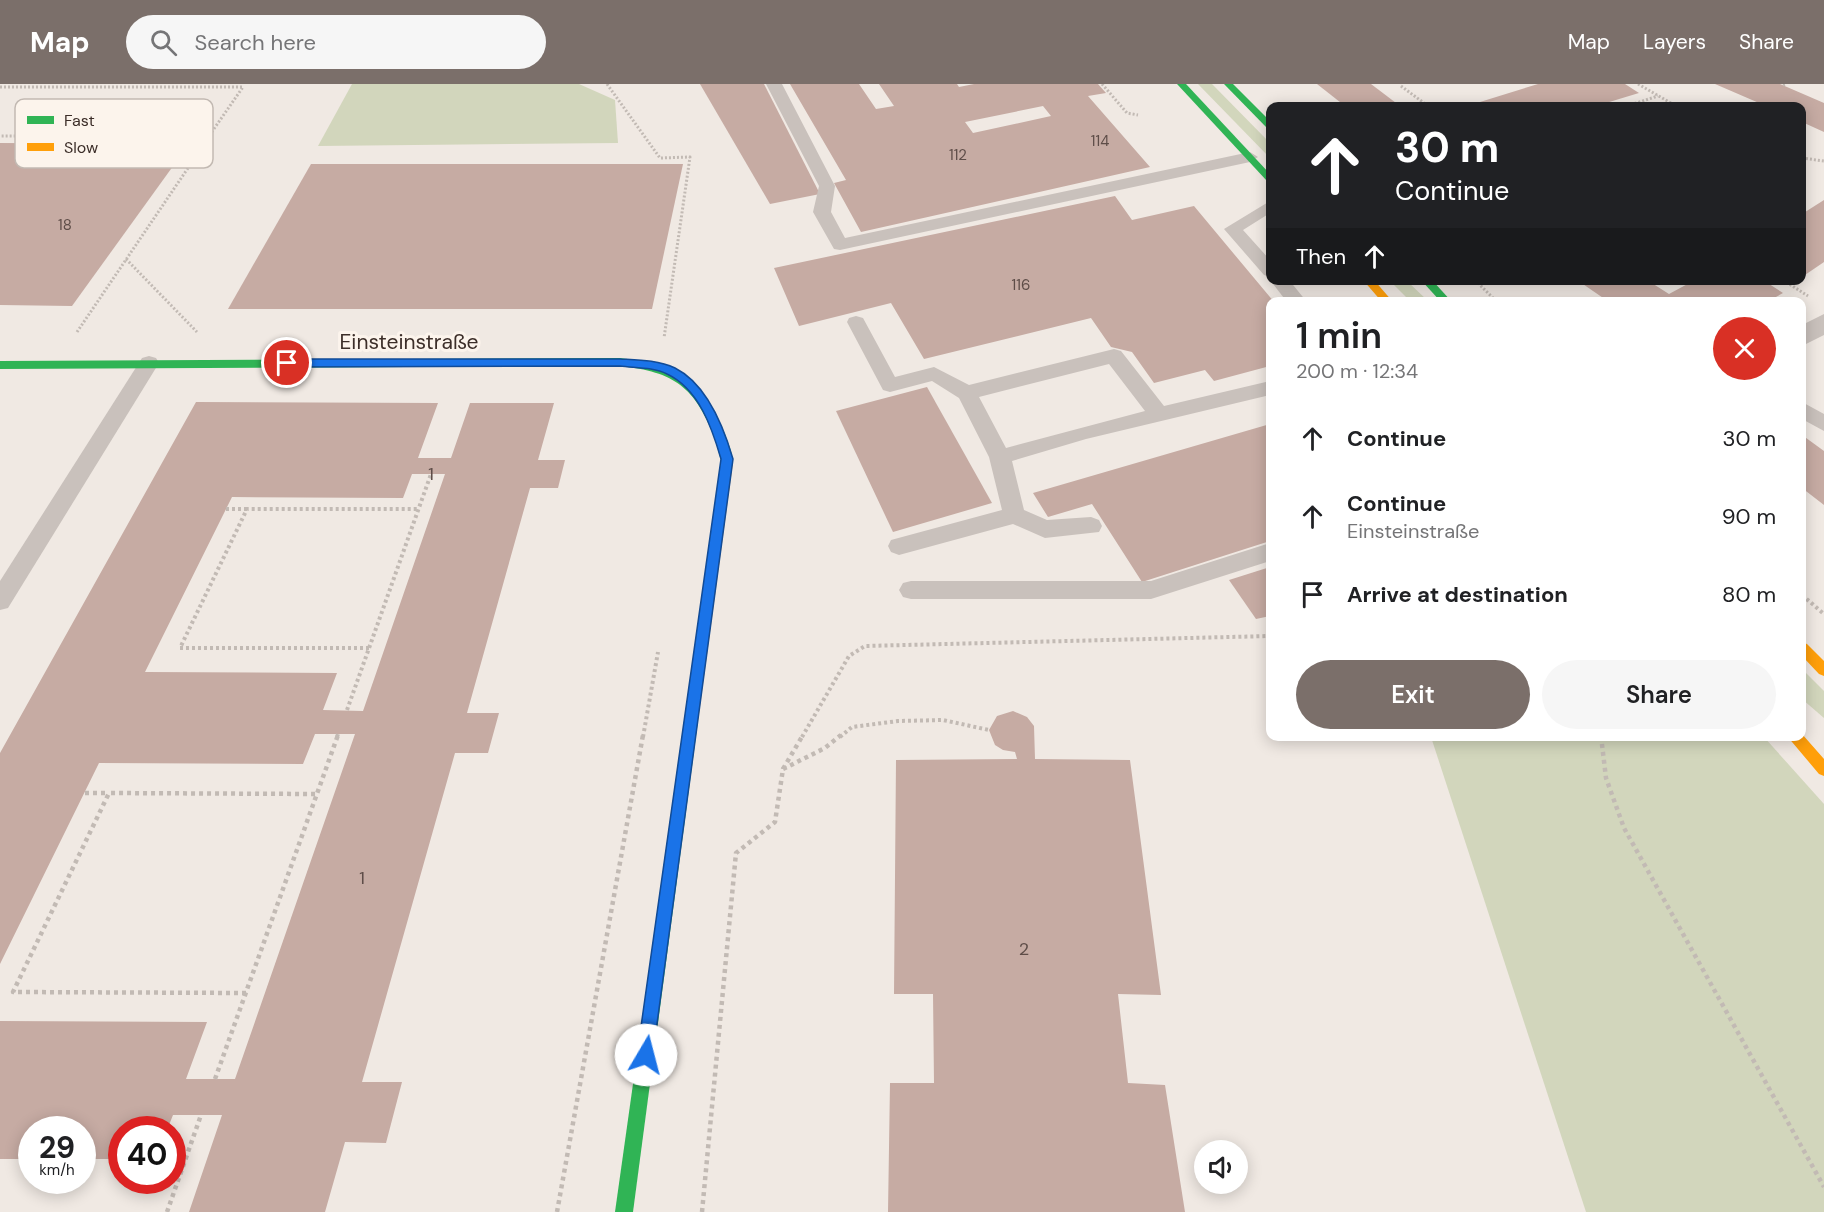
<!DOCTYPE html>
<html lang="en">
<head>
<meta charset="utf-8">
<style>
  :root { --surface:#fff; --page:#f6f6f6; --text:#202124; --muted:#757577; --accent:#7b6f6a }
  body { margin:0; font-family:"DM Sans",sans-serif; background:var(--page); color:var(--text); height:100vh; display:flex; flex-direction:column; font-size:22px; white-space:nowrap }
  * { box-sizing:border-box; margin:0 }
  p { font-size:20px; color:var(--muted) }
  .icon { flex:none; width:33px; height:33px; fill:none; stroke:currentColor; stroke-width:2; stroke-linecap:round; stroke-linejoin:round }
  .map { position:relative; flex:1; overflow:hidden }
  .details { position:absolute; left:1266px; top:213px; width:540px; height:444px; display:flex; flex-direction:column; background:var(--surface); border-radius:12px; box-shadow:0 3px 15px #0003 }
  .details>* { flex:none }
  .hud { position:absolute; left:1266px; top:18px; width:540px; height:183px; border-radius:12px; box-shadow:0 3px 15px #0003; background:#202124; color:#fff; overflow:hidden }
  .tools { position:absolute; left:1194px; top:1056px; display:grid; gap:12px }
  .tools a { display:grid; place-items:center; width:54px; height:54px; border-radius:50%; background:var(--surface); box-shadow:0 3px 15px #0003; font-size:30px }
  .speed { position:absolute; left:18px; top:1032px; display:flex; gap:12px; font-size:30px; font-weight:700; text-align:center }
  .speed>* { display:grid; place-content:center; width:78px; height:78px; border-radius:50%; background:var(--surface); box-shadow:0 3px 15px #0003; line-height:1 }
  .speed small { font-size:15px; font-weight:400 }
  .speed .limit { border:9px solid #d22; background:#fff; color:#111 }
  .pin { position:absolute; display:grid; place-items:center; width:51px; height:51px; color:#fff; margin:-26px; border:3px solid #fff; border-radius:50%; box-shadow:0 2px 6px #0007 }
  .me { position:absolute; width:66px; margin:-33px; rotate:8deg; stroke-linejoin:round; filter:drop-shadow(0 0 4px #0008) }
  .turn { display:flex; align-items:center; gap:21px; height:126px; padding:0 30px; font-size:27px }
  .turn .icon { width:78px; height:78px; stroke-width:2.5 }
  .turn b { display:block; font-size:42px; line-height:51px }
  .then { display:flex; align-items:center; height:57px; padding:0 30px; background:#0003; gap:12px; font-size:22px }
  .round { display:grid; place-items:center; flex:none; width:63px; height:63px; border-radius:32px; background:var(--page) }
  .summary { display:flex; align-items:center; justify-content:space-between; height:102px; padding:0 30px }
  h1 { font-size:36px; font-weight:600; line-height:45px }
  .button { display:flex; gap:12px; margin-top:auto; padding:12px 30px }
  .button a { flex:1; height:69px; border-radius:36px; background:var(--accent); color:#fff; font-size:24px; font-weight:600; line-height:69px; text-align:center }
  .button a+a { background:var(--page); color:var(--text) }
  ul { padding:0; list-style:none }
  li { display:flex; align-items:center; gap:18px; height:78px; padding:0 30px }
  li div { flex:1 }
  li b { display:block; font-size:22px }
  li em { font-style:normal }
  header { display:flex; align-items:center; gap:36px; box-sizing:border-box; height:84px; padding:0 30px; background:var(--accent); color:#fff }
  header strong { font-size:28px }
  nav { display:flex; gap:33px; margin-inline-start:auto; font-size:21px }
  .search { width:420px; height:54px; background:var(--page); display:flex; align-items:center; gap:15px; box-sizing:border-box; padding:0 21px; border-radius:33px; color:var(--muted); font-size:22px }
  .map>svg:first-child { display:block }
  .green { fill:#d2d6bc }
  .building { fill:#c6aba3; fill-rule:evenodd }
  .lines { fill:none; stroke-linecap:round; stroke-linejoin:round }
  .path-far2 { stroke:#c2bab4; stroke-width:3; stroke-dasharray:2 2; stroke-linecap:butt }
  .path-far1 { stroke:#c2bab4; stroke-width:4; stroke-dasharray:3 3; stroke-linecap:butt }
  .path { stroke:#c2bab4; stroke-width:4.5; stroke-dasharray:4 4; stroke-linecap:butt }
  .lane { fill:#c9c1bc; fill-rule:evenodd }
  .street { fill:#c9c1bc; fill-rule:evenodd }
  .fast { fill:#30b455; fill-rule:evenodd }
  .slow { fill:#ff9f0a; fill-rule:evenodd }
  .route { fill:#1a73e8; stroke:#114b97; stroke-width:1.5 }
  .labels { text-anchor:middle; stroke-width:6; stroke-linejoin:round; paint-order:stroke }
  .far-number-label { font-size:15px; fill:#5e4d48 }
  .number-label { font-size:18px; fill:#5e4d48 }
  .street-label { font-size:21px; fill:#3c2e29; stroke:#fcf4ec }
  .key { fill:#fcf4ec; stroke:#c2b9b2; stroke-width:1.5 }
  .key-label { font-size:16px; fill:#3c2e29 }
</style>
</head>
<body>
<header>
<strong>Map</strong>
<div class="search"><svg class="icon" aria-label="search" viewBox="0 0 24 24"><circle cx="10" cy="10" r="6"/><path d="M15 15l6 6"/></svg>Search here</div>
<nav><a>Map</a><a>Layers</a><a>Share</a></nav>
</header>
<div class="map">
<svg width="1824" height="1128" viewBox="0 0 1824 1128">
  <rect width="100%" height="100%" fill="#f0e9e3"/>
  <!-- green -->
  <g class="green">
    <polygon points="352,0 579,0 615,16 618,59 318,62"/>
    <polygon points="1198,0 1212,0 1270,59 1270,74"/>
    <polygon points="1390,197 1407,197 1428,217 1410,217"/>
    <polygon points="1802,585 1824,607 1824,634 1802,615"/>
    <polygon points="1431,653 1764,653 1824,720 1824,1128 1586,1128"/>
  </g>
  <!-- building -->
  <g class="building">
    <polygon points="700,0 764,0 820,110 770,120"/>
    <path d="M790,0H859L876,25L894,22L879,0H957L959,3L974,0H1098L1106,9L1088,12L1150,83L861,148L834,99L846,96ZM1043,22L1051,32L973,49L965,38Z"/>
    <polygon points="1317,0 1371,0 1400,22 1345,22"/>
    <polygon points="1538,0 1625,0 1639,9 1596,22 1467,22"/>
    <polygon points="1715,0 1780,0 1824,19 1824,48 1802,38 1802,22 1766,22"/>
    <polygon points="0,59 189,60 72,222 0,221"/>
    <polygon points="311,80 683,80 652,225 228,225"/>
    <polygon points="1115,112 1132,136 1194,122 1274,218 1270,218 1270,282 1214,297 1205,286 1154,299 1132,268 1111,263 1091,234 924,275 891,219 799,242 774,184"/>
    <polygon points="1824,116 1824,178 1802,193 1802,130"/>
    <polygon points="1577,196 1647,196 1669,210 1695,196 1763,196 1783,209 1767,218 1609,218"/>
    <polygon points="927,303 992,419 893,448 836,327"/>
    <path d="M196,318L438,319L418,374H451L470,319H554L538,376H565L558,404H530L467,629H499L488,669H455L362,998H402L386,1059L345,1058L325,1128H189L222,1031H173L167,1046H122V1075H82V1046H32V1075H0V937L207,938L186,995H235L355,650H315L303,680L99,679L0,880V669ZM412,390H445L363,627L323,626L337,589L145,588L232,413L403,414Z"/>
    <polygon points="1270,340 1270,457 1142,498 1092,420 1048,433 1033,409"/>
    <polygon points="1802,351 1824,367 1824,421 1802,404"/>
    <polygon points="1270,483 1270,532 1256,535 1229,496"/>
    <polygon points="1013,627 1027,633 1034,642 1035,675 1130,676 1161,911 1118,910 1128,999 1165,1001 1185,1128 888,1128 890,999 934,999 933,910 894,910 896,676 1017,675 1015,668 1003,666 995,661 989,646 997,632"/>
  </g>
  <g class="lines">
    <!-- path-far2 -->
    <g class="path-far2">
      <polyline points="607,0 660,74 690,73 664,254"/>
      <polyline points="1102,0 1127,29 1138,31"/>
      <polyline points="1638,0 1676,22"/>
      <polyline points="1783,1 1786,0"/>
      <polyline points="1401,2 1428,22"/>
      <polyline points="0,3 243,3 209,52 0,52"/>
      <polyline points="1627,22 1658,12"/>
      <polyline points="1802,74 1824,77"/>
      <polyline points="126,175 197,248"/>
      <polyline points="1475,196 1497,218"/>
      <polyline points="1783,196 1808,212"/>
      <polyline points="77,248 209,53"/>
    </g>
    <!-- path-far1 -->
    <g class="path-far1">
      <polyline points="226,425 247,425"/>
      <polyline points="1802,511 1824,530"/>
      <polyline points="369,564 180,564 247,425 419,425"/>
      <polyline points="347,626 431,390"/>
      <polyline points="337,653 338,650"/>
      <polyline points="643,653 658,568"/>
      <polyline points="802,653 849,572 865,562 1270,552"/>
      <polyline points="840,653 852,643 898,637 943,636 989,646"/>
    </g>
    <!-- path -->
    <g class="path">
      <polyline points="1601,652 1606,694 1624,744 1824,1103"/>
      <polyline points="783,685 803,651"/>
      <polyline points="85,709 108,709"/>
      <polyline points="246,909 13,908 109,709 317,710"/>
      <polyline points="215,995 338,651"/>
      <polyline points="167,1128 201,1031"/>
      <polyline points="557,1128 643,651"/>
      <polyline points="702,1128 736,769 775,738 783,685 825,664 841,651"/>
    </g>
    <!-- lane -->
    <g class="lane">
      <polygon points="766,0 782,0 835,102 831,128 845,154 1250,68 1258,73 1250,78 840,166 834,165 813,128 819,102"/>
      <polygon points="1270,117 1270,129 1243,146 1270,176 1270,193 1264,191 1224,145"/>
      <polygon points="1270,196 1289,196 1307,218 1287,218"/>
      <path d="M856,232L863,234L895,293L934,283L969,301L1114,265L1121,267L1164,322L1270,297V311L1086,355L1012,377L1024,426L1047,436L1091,433L1099,436L1102,442L1099,448L1045,454L1013,440L899,471L891,468L888,462L891,456L1002,426L989,373L959,314L932,297L890,308L883,306L847,238L849,234ZM1109,280L1145,327L1006,364L979,313Z"/>
      <polygon points="149,272 156,274 159,279 8,524 0,526 0,497 142,274"/>
      <polygon points="1802,318 1824,330 1824,347 1802,335"/>
      <polygon points="1270,459 1270,477 1151,515 911,515 903,513 899,506 903,499 911,497 1151,497"/>
    </g>
    <!-- street -->
    <polygon class="street" points="1824,230 1824,251 1802,262 1802,241"/>
    <!-- fast -->
    <g class="fast">
      <polygon points="1177,0 1186,0 1270,90 1270,98 1267,97"/>
      <polygon points="1224,0 1233,0 1270,37 1270,45 1267,44"/>
      <polygon points="1421,196 1432,196 1452,218 1441,218"/>
      <path d="M620,274C680,281 702,293 725,350C728,360 735,372 731,381H723C719,373 718,363 715,355C695,303 675,288 620,282L0,285V277Z"/>
      <polygon points="691,631 696,633 698,637 633,1128 615,1128 684,637 686,633"/>
    </g>
    <!-- slow -->
    <g class="slow">
      <polygon points="1363,196 1374,196 1393,218 1382,218"/>
      <polygon points="727,374 733,378 698,637 696,641 691,643 686,641 684,637 721,378"/>
      <polygon points="1802,558 1807,560 1824,577 1824,592 1819,590 1802,572"/>
      <polygon points="1802,650 1824,675 1824,692 1819,690 1787,652 1802,652"/>
    </g>
  </g>
  <!-- route -->
  <path class="route" d="M287,275H620C638,276 658,276 675,284C707,300 724,344 733,375L652,977L646,980L640,977L637,971L721,375C712,344 699,305 667,290C653,283 635,284 620,282L287,283L282,279Z"/>
  <g class="labels">
    <!-- far-number labels -->
    <g class="far-number-label">
      <text x="1100" y="62">114</text>
      <text x="958" y="76">112</text>
      <text x="65" y="146">18</text>
      <text x="1021" y="206">116</text>
    </g>
    <!-- number labels -->
    <g class="number-label">
      <text x="431" y="396">1</text>
      <text x="362" y="800">1</text>
      <text x="1024" y="871">2</text>
    </g>
    <!-- street labels -->
    <g class="street-label">
      <text x="409" y="265">Einsteinstraße</text>
    </g>
  </g>
  <!-- legend -->
  <rect x="15" y="15" width="198" height="69" rx="9" class="key"/>
  <rect x="27" y="32" width="27" height="8" fill="#30b455"/>
  <rect x="27" y="59" width="27" height="8" fill="#ff9f0a"/>
  <g class="key-label">
    <text x="64" y="42">Fast</text>
    <text x="64" y="69">Slow</text>
  </g>
</svg>
<div class="tools">
<a><svg class="icon" aria-label="sound" viewBox="0 0 24 24"><path d="M4 9h4l5-4v14l-5-4H4zM17 9q2 3 0 6"/></svg></a>
</div>
<div class="speed"><div>29<small>km/h</small></div><div class="limit">40</div></div>
<div class="pin" style="left:287px;top:279px;background:#d93025"><svg class="icon" aria-label="arrive" viewBox="0 0 24 24"><path d="M6 21V4h12l-3 4 3 4H6"/></svg></div>
<svg class="me" style="left:646px;top:971px" viewBox="-20 -20 40 40"><circle r="19" fill="#fff"/><path d="M0-13L10 11 0 6-10 11z" fill="#1a73e8"/></svg>
<div class="hud">
<div class="turn"><svg class="icon" aria-label="ahead" viewBox="0 0 24 24"><path d="M12 20V5M6 11l6-6 6 6"/></svg><div><b>30 m</b>Continue</div></div>
<div class="then">Then<svg class="icon" aria-label="ahead" viewBox="0 0 24 24"><path d="M12 20V5M6 11l6-6 6 6"/></svg></div>
</div>
<section class="details">
<div class="summary"><div><h1>1 min</h1><p>200 m · 12:34</p></div><a class="round" style="background:#d93025;color:#fff"><svg class="icon" aria-label="close" viewBox="0 0 24 24"><path d="M6 6l12 12M18 6L6 18"/></svg></a></div>
<ul>
<li><svg class="icon" aria-label="ahead" viewBox="0 0 24 24"><path d="M12 20V5M6 11l6-6 6 6"/></svg><div><b>Continue</b></div><em>30 m</em></li>
<li><svg class="icon" aria-label="ahead" viewBox="0 0 24 24"><path d="M12 20V5M6 11l6-6 6 6"/></svg><div><b>Continue</b><p>Einsteinstraße</p></div><em>90 m</em></li>
<li><svg class="icon" aria-label="arrive" viewBox="0 0 24 24"><path d="M6 21V4h12l-3 4 3 4H6"/></svg><div><b>Arrive at destination</b></div><em>80 m</em></li>
</ul>
<div class="button"><a>Exit</a><a>Share</a></div>
</section>
</div>
</body>
</html>
